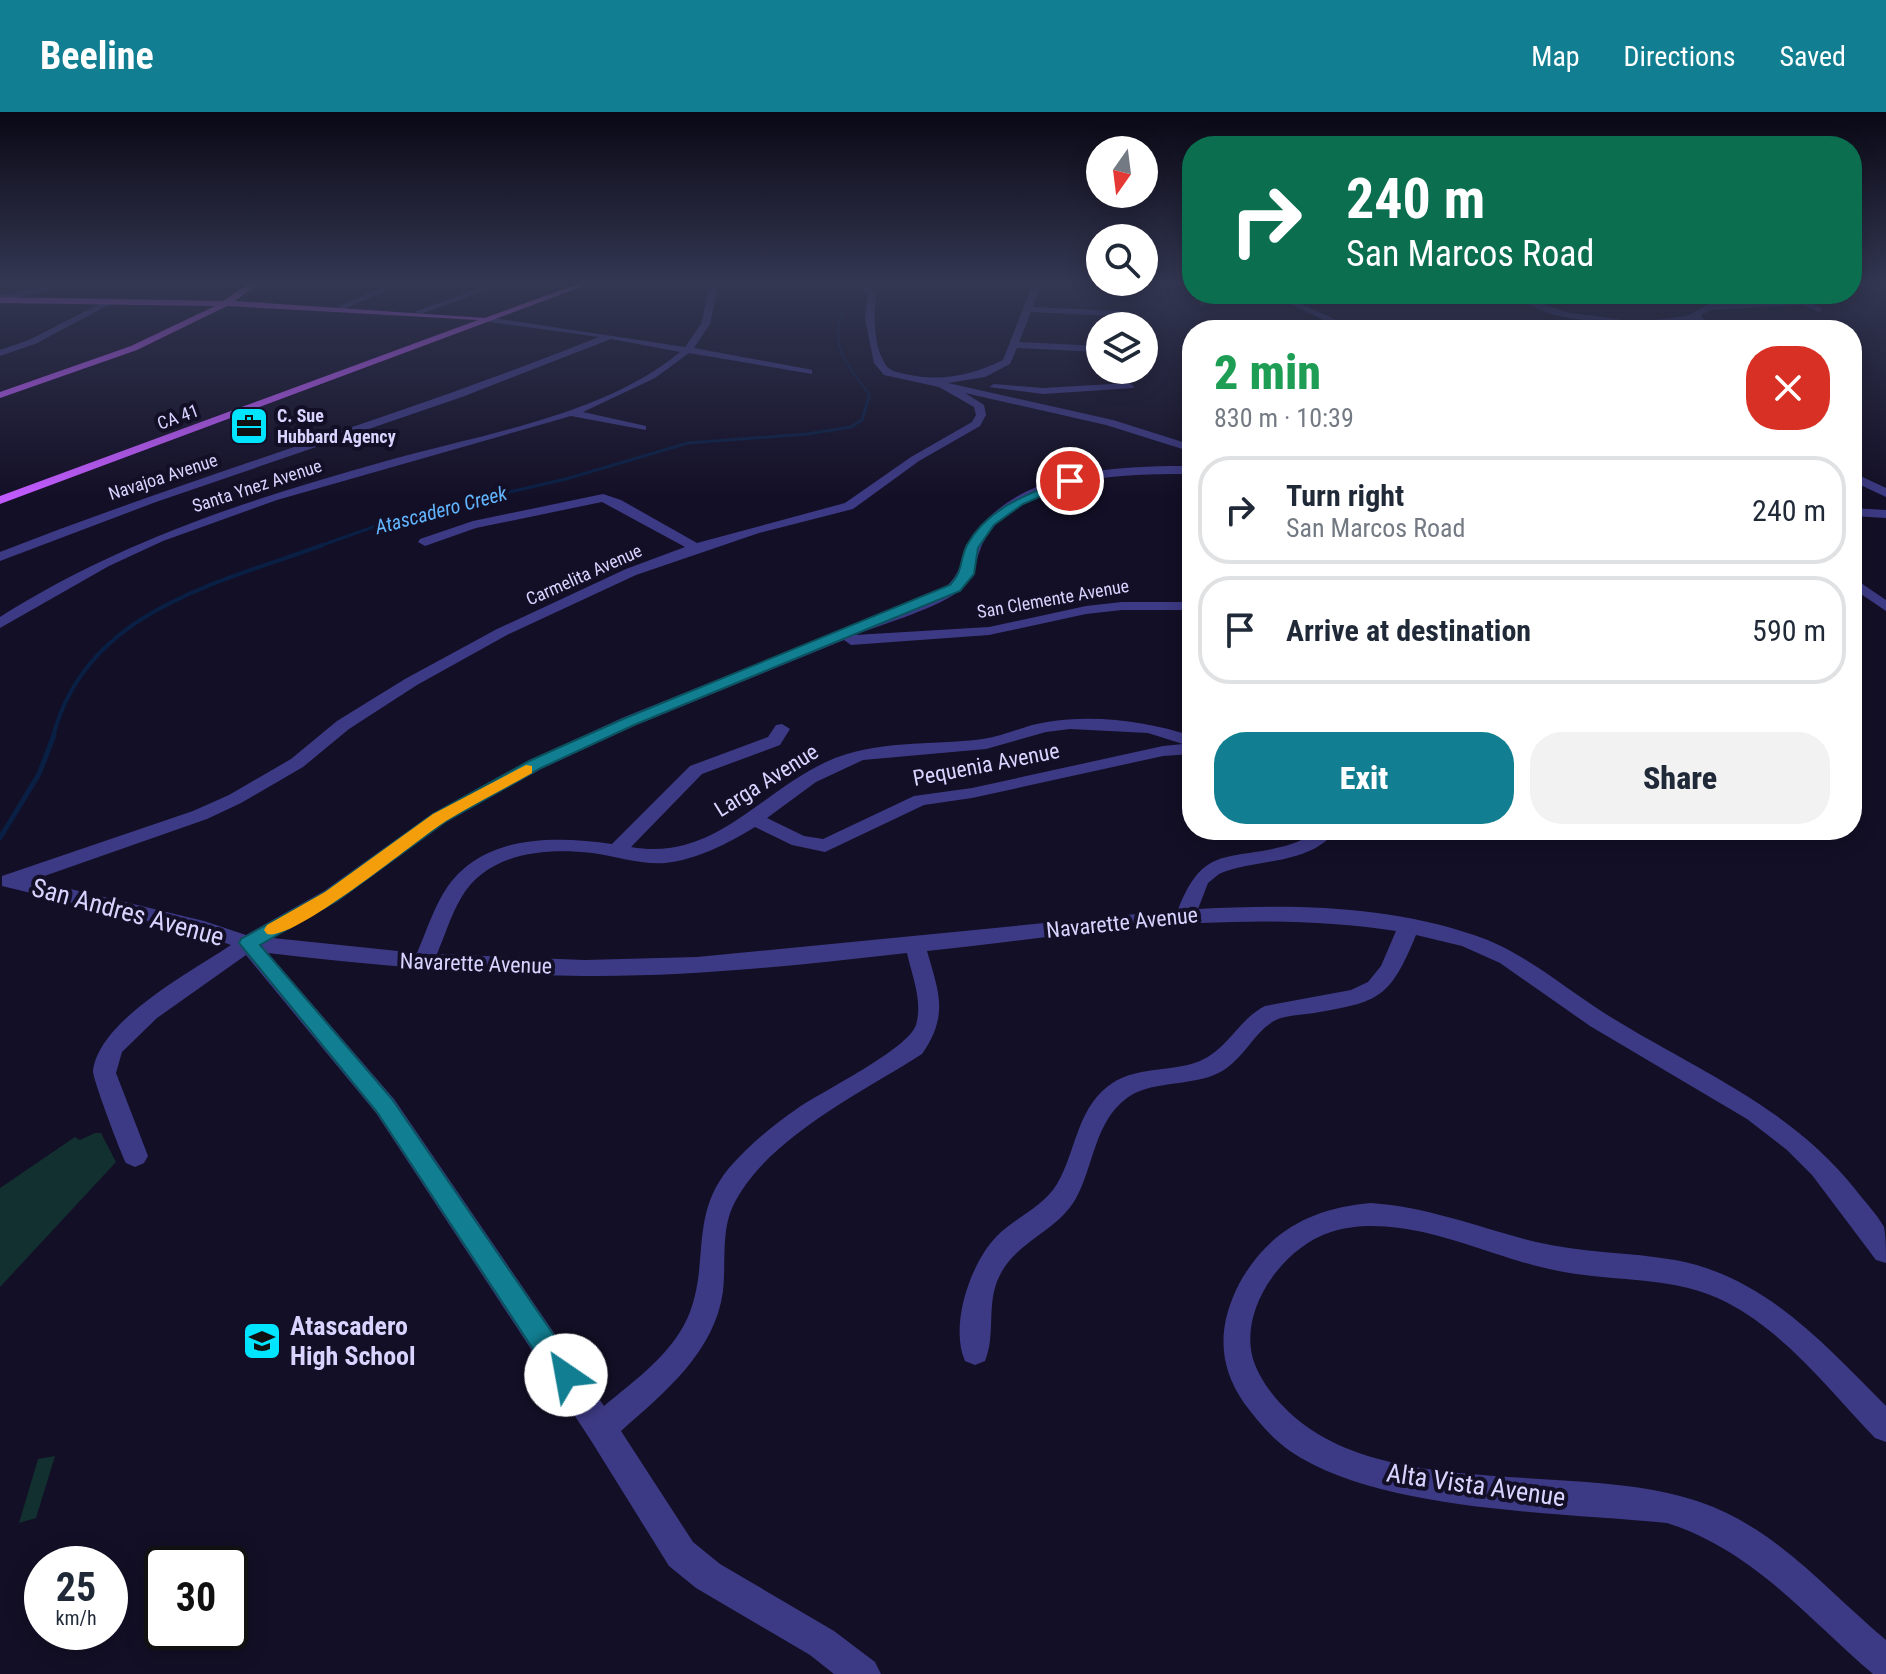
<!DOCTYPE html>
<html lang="en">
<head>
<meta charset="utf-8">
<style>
  :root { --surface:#fff; --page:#f2f2f3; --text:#1f2937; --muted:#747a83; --line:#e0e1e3; --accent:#117e91 }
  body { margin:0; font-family:"Roboto Condensed",sans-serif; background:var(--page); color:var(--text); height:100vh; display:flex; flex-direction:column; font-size:30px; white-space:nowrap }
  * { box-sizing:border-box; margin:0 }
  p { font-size:26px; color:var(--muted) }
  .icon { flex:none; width:44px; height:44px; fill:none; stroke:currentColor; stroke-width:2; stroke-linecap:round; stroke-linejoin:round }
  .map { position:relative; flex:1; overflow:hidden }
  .details { position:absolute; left:1182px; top:208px; width:680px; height:520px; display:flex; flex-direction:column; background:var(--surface); border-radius:32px; box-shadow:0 4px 20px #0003 }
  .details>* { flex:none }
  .top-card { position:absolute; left:1182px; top:24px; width:680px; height:168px; border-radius:32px; box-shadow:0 4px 20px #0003; background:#0b6e4f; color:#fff; overflow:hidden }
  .needle { width:52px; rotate:194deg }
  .fabs { position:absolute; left:1086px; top:24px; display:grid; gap:16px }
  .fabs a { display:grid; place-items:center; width:72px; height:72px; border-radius:50%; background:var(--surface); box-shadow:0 4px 20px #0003; font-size:40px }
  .speed { position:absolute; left:24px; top:1434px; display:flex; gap:16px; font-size:40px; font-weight:700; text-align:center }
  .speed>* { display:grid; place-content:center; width:104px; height:104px; border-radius:50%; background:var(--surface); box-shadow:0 4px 20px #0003; line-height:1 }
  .speed small { font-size:20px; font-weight:400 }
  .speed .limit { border:4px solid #111; border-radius:12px; background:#fff; color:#111 }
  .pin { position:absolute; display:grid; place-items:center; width:68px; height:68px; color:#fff; margin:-34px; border:4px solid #fff; border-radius:50%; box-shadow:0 2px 8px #0007 }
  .me { position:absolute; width:88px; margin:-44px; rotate:327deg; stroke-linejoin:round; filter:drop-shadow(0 0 6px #0008) }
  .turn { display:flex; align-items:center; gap:28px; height:168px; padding:0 32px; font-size:36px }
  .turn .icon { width:104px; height:104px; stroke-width:2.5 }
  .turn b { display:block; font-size:56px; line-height:68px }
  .round { display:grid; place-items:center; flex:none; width:84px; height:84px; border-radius:32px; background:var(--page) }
  .summary { display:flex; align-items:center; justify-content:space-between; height:136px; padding:0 32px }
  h1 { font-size:48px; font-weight:800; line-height:60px; color:#1e9e55 }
  .action { display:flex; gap:16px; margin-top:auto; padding:16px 32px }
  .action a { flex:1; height:92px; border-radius:32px; background:var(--accent); color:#fff; font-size:32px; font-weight:800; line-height:92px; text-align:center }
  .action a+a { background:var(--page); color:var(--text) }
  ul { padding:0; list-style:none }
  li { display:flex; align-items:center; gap:24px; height:108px; margin:0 16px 12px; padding:0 16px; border:4px solid var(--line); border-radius:32px }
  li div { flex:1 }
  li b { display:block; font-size:30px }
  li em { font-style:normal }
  header { display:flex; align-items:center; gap:48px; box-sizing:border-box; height:112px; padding:0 40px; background:var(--accent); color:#fff }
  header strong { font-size:38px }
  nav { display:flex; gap:44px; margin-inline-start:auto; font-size:28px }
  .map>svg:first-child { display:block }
  .green { fill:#12302f }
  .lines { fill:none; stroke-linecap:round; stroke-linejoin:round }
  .stream-far3 { stroke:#0a1f44; stroke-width:2 }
  .stream-far2 { stroke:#0a1f44; stroke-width:3 }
  .stream-far1 { stroke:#0a1f44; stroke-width:4 }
  .stream { stroke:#0a1f44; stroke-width:5 }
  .minor { fill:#3d3a85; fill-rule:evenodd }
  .major { fill:#c25bff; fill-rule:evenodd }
  .route { fill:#117e91; stroke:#0b525e; stroke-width:2 }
  .slow { fill:#f59e0b }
  .labels { text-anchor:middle; stroke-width:8; stroke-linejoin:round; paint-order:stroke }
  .far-poi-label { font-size:18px; font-weight:bold; fill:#d9d4ff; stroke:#130f26; text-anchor:start }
  .far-street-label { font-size:18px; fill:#d9d4ff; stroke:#130f26 }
  .far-water-label { font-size:20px; font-style:italic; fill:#62b6ff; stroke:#130f26 }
  .street-label { font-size:22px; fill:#d9d4ff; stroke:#130f26 }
  .near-street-label { font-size:26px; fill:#d9d4ff; stroke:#130f26 }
  .near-poi-label { font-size:26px; font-weight:bold; fill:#d9d4ff; stroke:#130f26; text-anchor:start }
</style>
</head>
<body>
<header>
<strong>Beeline</strong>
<nav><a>Map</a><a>Directions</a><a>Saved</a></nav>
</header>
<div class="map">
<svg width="1886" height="1562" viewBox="0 0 1886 1562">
  <rect width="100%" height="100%" fill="#130f26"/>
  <!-- green -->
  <g class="green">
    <polygon points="95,1021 101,1021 116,1050 0,1175 0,1076 75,1025 80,1028"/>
    <polygon points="55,1344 36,1406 19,1411 38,1347"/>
  </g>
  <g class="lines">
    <!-- stream-far3 -->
    <path class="stream-far3" d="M847,169L852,182C826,228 839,243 869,282L868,287"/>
    <!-- stream-far2 -->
    <polyline class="stream-far2" points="317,435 401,405 566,367 688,331 807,322 851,315 862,308 869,285"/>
    <!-- stream-far1 -->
    <path class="stream-far1" d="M53,625C85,499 216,472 323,433"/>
    <!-- stream -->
    <polyline class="stream" points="0,726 39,662 54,623"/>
    <!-- minor -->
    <g class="minor">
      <polygon points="81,169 97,169 0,189 0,183"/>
      <polygon points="398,169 408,169 344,197 337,195"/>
      <polygon points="500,169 511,169 421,202 414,200"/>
      <path d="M711,169H719L710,212L694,236L808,257L812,258V262L689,241L655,266L583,300L646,314V318L571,304L277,388L163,429L109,454L0,516V505C120,429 250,387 386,349C481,322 603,304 680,240L611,227L462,285L156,390L0,449V440C197,363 402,304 599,225L489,210L486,205L685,235L701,212Z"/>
      <path d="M857,169H865L876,182C874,203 873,231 884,250C888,259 897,260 905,262C940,270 970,264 1003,248L1034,169H1042L1033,195L1120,199L1117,204L1031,200L1019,230L1100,234V240L1017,236L1010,252L985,265L948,271L1113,308L1192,333V340L1106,313L965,281L984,293L986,303L980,314L919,349L853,397L759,421L636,463L507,523L417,573L349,617L303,655L241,691L207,707L33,768L204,809L246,823L324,779L432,702L529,649L622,606L943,477C965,461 963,434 980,415C1030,356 1121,354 1192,354V362C1125,362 1032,362 988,422C976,439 977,462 961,477C944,494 880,513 855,523L989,515L1086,494L1122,490H1192V498H1122L1086,502L989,523L851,533L844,528L634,614L541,657L446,710L338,789L273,826L417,841C427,818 434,794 448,774C486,722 555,724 612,732L690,654L768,625L776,613L782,612L790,617L780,633L702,662L631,735C713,750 759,681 826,650C875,627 930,634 983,627C1005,624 1025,613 1047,610C1095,602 1147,609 1192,624V642L1163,644L972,686L924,693L825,740L792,733L755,715C729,731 696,748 665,751C641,753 616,744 592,741C545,736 488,740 461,786C451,803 445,823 437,842L585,848L697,845L1178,798C1203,733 1227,749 1285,734C1309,728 1309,718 1336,718C1310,754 1256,746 1219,762L1208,771L1198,797C1290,792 1386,793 1474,823C1525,840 1564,876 1609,904C1696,958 1789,994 1855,1077C1864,1089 1877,1102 1884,1115C1886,1124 1886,1141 1886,1151L1876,1148L1812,1063L1787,1038L1747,1007L1590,914L1500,851L1462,834L1416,823C1390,886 1380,890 1314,901C1303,903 1289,903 1278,907C1253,918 1244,951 1214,963C1187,974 1150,969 1127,986C1094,1010 1094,1055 1075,1088C1056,1120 1015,1130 999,1165C986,1192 996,1223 985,1249L975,1253L965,1249C949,1213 971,1150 997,1124C1016,1105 1043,1095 1057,1072C1076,1040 1076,1000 1107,975C1134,953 1170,961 1200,949C1228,937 1239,907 1265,894L1351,878L1368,870L1381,854L1396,819C1240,795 1083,822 927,839C939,881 949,903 922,942C861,981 765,1027 733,1094C721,1118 726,1153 723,1179C715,1240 664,1281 621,1319L693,1430L720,1452L834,1519L875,1550L881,1562H834L810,1543L696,1476L669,1454L590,1327L376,1001L246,843L157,906L122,940L116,961L148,1044L144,1051L135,1055L126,1051C121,1042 92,965 93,959C99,908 191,860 231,833L200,822L2,774V764L193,699L229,683L291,647L337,609L405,567L497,517L626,457L685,435L602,390L476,416L425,434L418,430L420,427L473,409L603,382L621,388L697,431L845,391L911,345L972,310L976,303L974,295L939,275L884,263L874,251L865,207L868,182ZM1070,617L1148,621L1183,632L1163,634L972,676L914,684L823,727L804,724L767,706L816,670L863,648L986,637L1046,620ZM268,841C373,853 478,863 584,864C692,865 800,853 907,841C912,864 923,889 916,913C908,937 823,979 798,996C773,1013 749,1033 729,1056C690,1103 709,1149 690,1200C675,1240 635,1268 604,1294L394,987Z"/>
      <polygon points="1202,182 1211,182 1216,187 1200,194 1200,190 1206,187"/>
      <polygon points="1269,182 1280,182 1358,218 1345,218"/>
      <path d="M1517,182H1526L1537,190L1566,200L1637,210L1687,204L1709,192L1804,187L1823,197L1819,200L1803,193L1711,198L1701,203L1704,208L1646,212L1658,218H1644C1602,203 1551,216 1517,182Z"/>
      <polygon points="111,186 118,188 35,232 0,244 0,238 29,228"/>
      <polygon points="1711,211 1739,218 1682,216"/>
      <polygon points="1144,242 1154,244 1156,246 1144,248"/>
      <polygon points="1129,271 1134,274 1133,276 1043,282 989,275 994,272 1043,276"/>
      <polygon points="1852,360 1886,376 1886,385 1852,369"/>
      <polygon points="1852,396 1886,398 1886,406 1852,404"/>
      <polygon points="1852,465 1886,488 1886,499 1852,476"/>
      <path d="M1371,1091C1429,1095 1480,1116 1536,1130C1582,1141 1629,1140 1675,1148C1766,1165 1824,1232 1886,1294V1330L1875,1326C1829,1278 1786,1221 1726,1190C1676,1164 1618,1170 1564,1160C1517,1152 1473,1132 1427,1121C1396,1114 1361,1110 1331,1120C1284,1135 1241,1194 1252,1243C1256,1261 1270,1281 1283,1294C1376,1393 1580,1347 1700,1390C1776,1416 1826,1478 1886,1528V1562H1873C1805,1504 1754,1439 1667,1411C1559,1400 1379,1400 1290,1339C1271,1326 1258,1309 1244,1291C1217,1252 1218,1213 1239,1172C1268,1119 1312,1096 1371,1091Z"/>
    </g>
    <!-- major -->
    <polygon class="major" points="253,169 262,169 235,189 485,206 586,169 597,169 0,392 0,384 478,208 227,194 137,238 0,286 0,280 131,234 215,194 0,191 0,185 223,189"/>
  </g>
  <!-- sky -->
  <linearGradient id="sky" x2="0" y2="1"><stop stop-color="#0a0815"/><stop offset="0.44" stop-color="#333752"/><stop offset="1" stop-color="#333752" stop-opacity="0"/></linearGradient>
  <rect width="1886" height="387" fill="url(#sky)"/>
  <!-- route -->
  <path class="route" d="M1067,366L1076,369L1023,392L994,413L978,436L974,462L960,479L634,613L541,656L445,710L338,788L260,833L392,987L575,1254L579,1263L575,1272L566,1276L556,1272L377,1000L239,831L241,827L325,780L433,702L529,649L623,607L950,473C964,458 959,449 967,433C988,395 1029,382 1067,366Z"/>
  <!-- slow -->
  <path class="slow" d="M526,653L532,654V661C504,677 474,692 446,709C416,728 294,830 267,822L264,818L267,813L325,780L433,702Z"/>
  <!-- icons -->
  <defs>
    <g id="office-square" transform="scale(2)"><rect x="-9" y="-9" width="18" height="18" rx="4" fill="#00e5ff" stroke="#130f26"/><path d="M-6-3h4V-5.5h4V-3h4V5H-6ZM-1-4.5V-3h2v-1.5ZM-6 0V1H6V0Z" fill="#111"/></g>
    <g id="school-square" transform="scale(2)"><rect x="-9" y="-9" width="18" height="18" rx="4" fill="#00e5ff" stroke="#130f26"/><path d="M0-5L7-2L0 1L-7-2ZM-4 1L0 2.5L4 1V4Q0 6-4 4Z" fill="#111"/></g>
  </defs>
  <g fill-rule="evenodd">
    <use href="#office-square" x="249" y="314"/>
    <use href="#school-square" x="262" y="1229"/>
  </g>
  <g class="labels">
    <!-- far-poi labels -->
    <g class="far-poi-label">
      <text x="277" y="310">C. Sue<tspan x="277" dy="21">Hubbard Agency</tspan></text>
    </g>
    <!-- far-street labels -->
    <g class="far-street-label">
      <text transform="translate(178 305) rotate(-20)" y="6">CA 41</text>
      <text transform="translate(163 365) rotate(-18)" y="6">Navajoa Avenue</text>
      <text transform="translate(257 374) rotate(-18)" y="6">Santa Ynez Avenue</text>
      <text transform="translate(584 463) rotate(-24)" y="6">Carmelita Avenue</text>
      <text transform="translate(1053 487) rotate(-10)" y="6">San Clemente Avenue</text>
    </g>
    <!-- far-water labels -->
    <g class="far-water-label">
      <text transform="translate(441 398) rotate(-15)" y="7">Atascadero Creek</text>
    </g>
    <!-- street labels -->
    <g class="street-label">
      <text transform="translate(986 652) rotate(-11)" y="8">Pequenia Avenue</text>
      <text transform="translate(766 668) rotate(-32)" y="8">Larga Avenue</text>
      <text transform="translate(1122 810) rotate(-6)" y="8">Navarette Avenue</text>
      <text transform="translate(476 851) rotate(2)" y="8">Navarette Avenue</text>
    </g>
    <!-- near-street labels -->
    <g class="near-street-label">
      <text transform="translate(128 800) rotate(15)" y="9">San Andres Avenue</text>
      <text transform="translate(1476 1373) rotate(8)" y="9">Alta Vista Avenue</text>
    </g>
    <!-- near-poi labels -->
    <g class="near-poi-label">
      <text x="290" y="1223">Atascadero<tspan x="290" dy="30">High School</tspan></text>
    </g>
  </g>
</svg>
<div class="fabs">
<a><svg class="needle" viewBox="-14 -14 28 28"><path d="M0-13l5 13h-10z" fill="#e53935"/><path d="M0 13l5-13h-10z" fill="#747a83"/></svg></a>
<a><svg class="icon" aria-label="search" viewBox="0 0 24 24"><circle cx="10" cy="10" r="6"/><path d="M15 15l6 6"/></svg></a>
<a><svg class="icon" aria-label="layers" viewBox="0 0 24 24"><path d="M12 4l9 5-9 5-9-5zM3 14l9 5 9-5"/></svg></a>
</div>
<div class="speed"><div>25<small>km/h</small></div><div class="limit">30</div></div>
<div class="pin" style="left:1070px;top:369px;background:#d93025"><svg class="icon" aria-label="arrive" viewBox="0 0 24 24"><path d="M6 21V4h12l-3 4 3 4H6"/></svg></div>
<svg class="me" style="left:566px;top:1263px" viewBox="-20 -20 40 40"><circle r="19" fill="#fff"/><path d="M0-13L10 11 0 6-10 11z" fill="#117e91"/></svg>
<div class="top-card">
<div class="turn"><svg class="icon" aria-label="right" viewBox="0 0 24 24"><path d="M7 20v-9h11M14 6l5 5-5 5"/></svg><div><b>240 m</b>San Marcos Road</div></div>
</div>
<section class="details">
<div class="summary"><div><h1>2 min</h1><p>830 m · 10:39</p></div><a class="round" style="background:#d93025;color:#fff"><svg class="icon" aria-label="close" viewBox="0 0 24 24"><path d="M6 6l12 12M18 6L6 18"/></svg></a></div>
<ul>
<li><svg class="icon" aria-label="right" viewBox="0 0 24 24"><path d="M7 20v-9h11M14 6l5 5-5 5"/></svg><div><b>Turn right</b><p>San Marcos Road</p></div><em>240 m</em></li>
<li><svg class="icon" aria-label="arrive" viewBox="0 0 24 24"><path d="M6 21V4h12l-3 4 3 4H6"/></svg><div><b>Arrive at destination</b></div><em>590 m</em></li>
</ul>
<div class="action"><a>Exit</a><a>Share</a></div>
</section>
</div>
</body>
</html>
